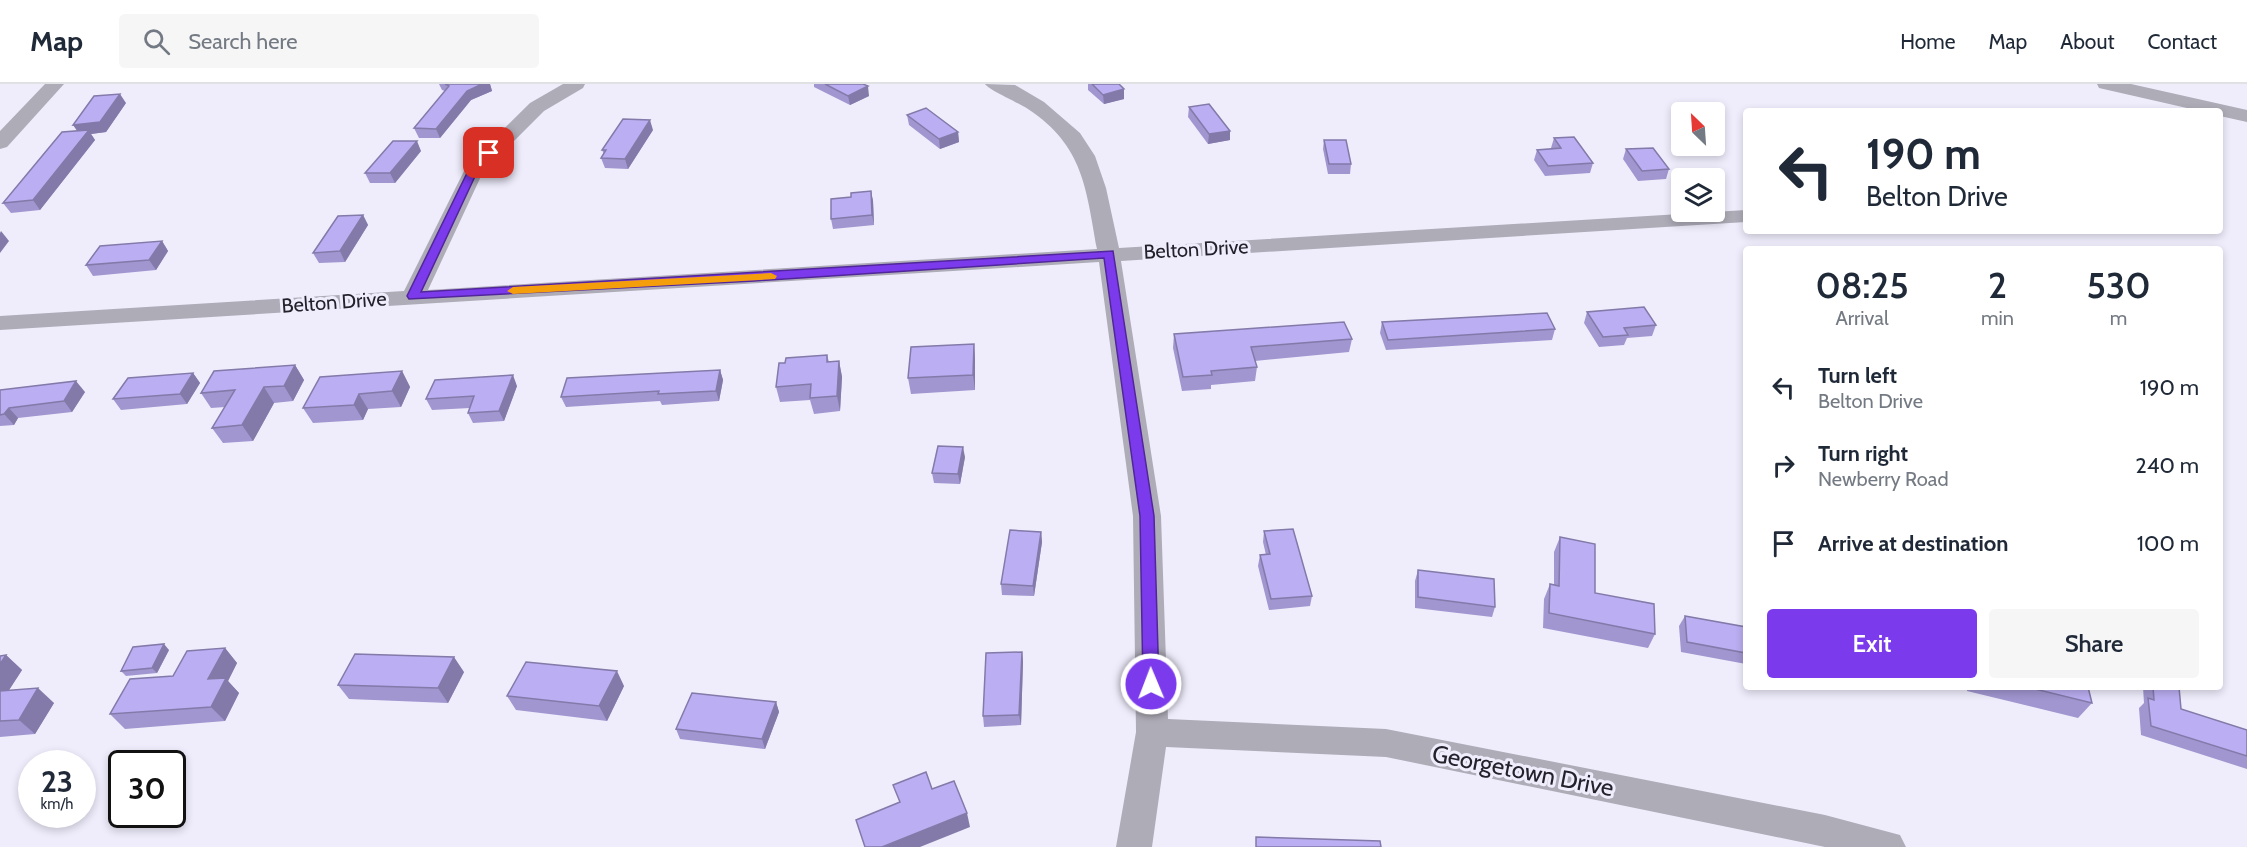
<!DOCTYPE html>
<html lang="en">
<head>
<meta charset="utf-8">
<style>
  :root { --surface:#fff; --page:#f6f6f7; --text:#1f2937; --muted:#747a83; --line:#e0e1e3; --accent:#7c3aed }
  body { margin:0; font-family:Cabin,sans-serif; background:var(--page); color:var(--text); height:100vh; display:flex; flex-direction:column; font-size:22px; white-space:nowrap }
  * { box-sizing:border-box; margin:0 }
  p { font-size:20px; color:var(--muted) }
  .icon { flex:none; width:33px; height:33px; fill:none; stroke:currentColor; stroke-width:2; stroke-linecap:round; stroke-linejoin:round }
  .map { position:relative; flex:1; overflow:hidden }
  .side { position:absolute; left:1743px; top:162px; width:480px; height:444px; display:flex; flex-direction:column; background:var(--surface); border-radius:6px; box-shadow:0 3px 9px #0003 }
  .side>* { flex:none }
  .top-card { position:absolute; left:1743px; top:24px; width:480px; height:126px; border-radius:6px; box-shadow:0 3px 9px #0003; background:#fff; color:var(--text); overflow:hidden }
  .needle { width:39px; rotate:335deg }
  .controls { position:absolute; left:1671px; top:18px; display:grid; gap:12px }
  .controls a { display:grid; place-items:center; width:54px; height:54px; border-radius:6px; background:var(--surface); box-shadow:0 3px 9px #0003; font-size:30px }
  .speed { position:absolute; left:18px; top:666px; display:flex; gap:12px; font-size:30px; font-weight:700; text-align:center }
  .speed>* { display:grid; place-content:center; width:78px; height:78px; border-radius:50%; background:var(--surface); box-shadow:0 3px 9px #0003; line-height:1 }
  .speed small { font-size:15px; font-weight:400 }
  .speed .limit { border:3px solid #111; border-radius:9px; background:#fff; color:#111 }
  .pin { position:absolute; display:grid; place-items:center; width:51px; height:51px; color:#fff; margin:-26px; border-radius:12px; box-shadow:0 3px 9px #0006 }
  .me { position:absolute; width:66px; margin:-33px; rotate:359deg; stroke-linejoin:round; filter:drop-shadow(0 0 4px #0008) }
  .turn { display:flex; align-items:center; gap:21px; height:126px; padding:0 24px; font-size:27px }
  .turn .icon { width:78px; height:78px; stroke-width:2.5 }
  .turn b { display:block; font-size:42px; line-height:51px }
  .eta { display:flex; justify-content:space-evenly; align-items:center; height:102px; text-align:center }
  .eta b { font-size:36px; font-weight:600; line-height:42px }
  .cta { display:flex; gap:12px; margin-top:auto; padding:12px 24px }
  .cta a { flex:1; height:69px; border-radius:6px; background:var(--accent); color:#fff; font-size:24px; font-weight:600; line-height:69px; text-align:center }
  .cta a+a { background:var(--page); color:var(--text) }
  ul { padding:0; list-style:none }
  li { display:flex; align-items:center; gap:18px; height:78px; padding:0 24px }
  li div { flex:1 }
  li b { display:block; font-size:22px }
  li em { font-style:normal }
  header { display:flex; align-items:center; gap:36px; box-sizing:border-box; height:84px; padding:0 30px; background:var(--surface); border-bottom:2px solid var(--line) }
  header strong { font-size:28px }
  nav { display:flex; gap:33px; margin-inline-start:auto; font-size:21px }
  .search { width:420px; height:54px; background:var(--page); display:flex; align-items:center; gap:15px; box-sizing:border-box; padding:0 21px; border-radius:6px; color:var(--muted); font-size:22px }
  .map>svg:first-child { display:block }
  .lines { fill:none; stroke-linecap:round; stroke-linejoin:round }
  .minor { fill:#aeacb7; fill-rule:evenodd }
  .wall { fill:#a196d0 }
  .shaded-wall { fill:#837aa9 }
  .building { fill:#bbaef2; stroke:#837aa9; stroke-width:1.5 }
  .route { fill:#7c3aed; stroke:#51269a; stroke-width:1.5 }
  .slow { fill:#f59e0b }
  .labels { text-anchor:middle; stroke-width:6; stroke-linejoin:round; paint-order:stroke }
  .street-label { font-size:20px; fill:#23222b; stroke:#efedfc }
  .near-street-label { font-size:24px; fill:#23222b; stroke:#efedfc }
</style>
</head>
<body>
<header>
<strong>Map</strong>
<div class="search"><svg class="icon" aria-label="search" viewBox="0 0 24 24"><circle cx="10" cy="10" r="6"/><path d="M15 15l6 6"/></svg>Search here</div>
<nav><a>Home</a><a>Map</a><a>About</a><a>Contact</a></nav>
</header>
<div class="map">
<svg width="2247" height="763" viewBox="0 0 2247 763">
  <rect width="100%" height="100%" fill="#efedfc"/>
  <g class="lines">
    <!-- minor -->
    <g class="minor">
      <polygon points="45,0 64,0 7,63 0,65 0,47"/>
      <path d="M563,0H585L583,4L544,27L483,88L428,206L1097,165C1086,105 1084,62 1028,25C1019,19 989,6 985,0L1015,1L1044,18L1080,49L1095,72L1106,104L1119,164L1746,126V138L1121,177L1161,432L1168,635L1386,645L1825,731L1900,751L1906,763H1825L1386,673L1166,663L1152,763H1116L1136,648L1133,432L1099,178L0,246V232L404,207L467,81L530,19Z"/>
      <polygon points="2097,0 2131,0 2247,26 2247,38 2220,32 2220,27 2200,27 2099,4"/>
    </g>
  </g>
  <!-- wall -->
  <g class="wall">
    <polygon points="439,0 490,0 492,7 471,16 440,54 419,54 414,44 445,7 442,6"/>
    <polygon points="814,0 863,0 869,12 850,21 814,3"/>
    <polygon points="1088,0 1119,0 1124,15 1104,20 1088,6"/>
    <polygon points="126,19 106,48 91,50 95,56 40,126 11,129 3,119 77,47"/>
    <polygon points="1189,23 1230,47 1230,56 1208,60 1188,33"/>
    <polygon points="907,31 958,48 959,58 940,65 909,41"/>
    <polygon points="653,46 628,85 605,84 601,74 604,70 602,66"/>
    <polygon points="1554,54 1593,79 1590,89 1545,92 1534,76 1537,66 1552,65 1551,64"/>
    <polygon points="1324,56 1351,80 1350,90 1328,90 1323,65"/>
    <polygon points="1626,65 1669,85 1666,95 1638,97 1623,75"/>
    <polygon points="421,67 395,99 370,99 365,89"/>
    <polygon points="871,107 873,117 874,141 833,145 831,135 851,113"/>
    <polygon points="363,131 368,141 345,178 319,179 313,169"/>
    <polygon points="162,157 168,167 156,186 93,192 86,181"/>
    <polygon points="1587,228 1656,241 1652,252 1627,254 1624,261 1599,263 1584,239"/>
    <polygon points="1382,238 1555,245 1552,256 1386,266 1380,249"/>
    <polygon points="1174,250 1352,255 1349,268 1255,277 1257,283 1255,297 1211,301 1211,305 1182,307 1173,264"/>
    <polygon points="974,260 975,275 975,306 911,310 908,294"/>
    <polygon points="827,271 829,278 839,277 842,293 840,327 814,330 810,316 780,318 776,303 785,279"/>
    <polygon points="295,281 304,296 293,317 274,319 253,357 223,359 212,344 225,323 211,324 201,309"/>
    <polygon points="720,286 723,296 719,317 662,321 660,317 566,323 561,313"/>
    <polygon points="402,287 410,303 401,323 368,325 363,336 313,339 303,324"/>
    <polygon points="193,289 200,299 187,320 121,326 113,315"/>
    <polygon points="517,302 504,337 473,339 468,329 470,324 432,326 426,315"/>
    <polygon points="0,306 85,308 72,328 18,334 14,341 0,342"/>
    <polygon points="965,373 960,400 934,399 932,389"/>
    <polygon points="1264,447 1312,512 1310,522 1269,526 1258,482 1260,471 1266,471 1263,458"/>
    <polygon points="1041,448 1042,458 1034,512 1002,511 1001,500"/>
    <polygon points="1560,453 1595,509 1655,550 1648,564 1543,544 1544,515 1550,500 1554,501 1554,468"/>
    <polygon points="1418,486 1495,523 1492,533 1415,524 1415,497"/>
    <polygon points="1685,532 1746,543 1746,580 1681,568 1679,542"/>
    <polygon points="225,564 237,579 228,597 239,609 225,637 125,645 110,630"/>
    <polygon points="169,566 157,589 126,592 121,587"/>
    <polygon points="1022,568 1023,578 1021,641 984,643 983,632"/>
    <polygon points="6,571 22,586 9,606 54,619 35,650 0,653 0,572"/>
    <polygon points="464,588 448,619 349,615 338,601"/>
    <polygon points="624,602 607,637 516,626 507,612"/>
    <polygon points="1898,603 1920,603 1918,606"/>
    <polygon points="1967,603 2088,603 2092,619 2078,634 1967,607"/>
    <polygon points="2143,603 2179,603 2181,625 2247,646 2247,685 2141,651 2139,624 2144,619"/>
    <polygon points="776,618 779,628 765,665 680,655 676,645"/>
  </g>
  <!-- shaded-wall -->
  <g class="shaded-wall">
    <polygon points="482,0 490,0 492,7 471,16 440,54 436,45 467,7"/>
    <polygon points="868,2 869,12 850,21 848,12"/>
    <polygon points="1124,5 1124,15 1104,20 1103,11"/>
    <polygon points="120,10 126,19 106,48 91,50 95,56 40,126 33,116 80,51 73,41"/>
    <polygon points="650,36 653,46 628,85 625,75"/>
    <polygon points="1230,47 1230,56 1208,60 1209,50"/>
    <polygon points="958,48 959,58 940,65 939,55"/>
    <polygon points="417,57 421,67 395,99 390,89"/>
    <polygon points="871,107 873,117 874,141 872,131"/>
    <polygon points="363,131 368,141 345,178 340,167"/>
    <polygon points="1,147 9,157 0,169 0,149"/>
    <polygon points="162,157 168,167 156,186 149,176"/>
    <polygon points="974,260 975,275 975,306 973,291"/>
    <polygon points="839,277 842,293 840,327 837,312"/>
    <polygon points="295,281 304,296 293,317 284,302"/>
    <polygon points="720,286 723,296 719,317 716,307"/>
    <polygon points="402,287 410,303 401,323 392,307"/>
    <polygon points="193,289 200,299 187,320 180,310"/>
    <polygon points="513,291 517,302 504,337 499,327"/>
    <polygon points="76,297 85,308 72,328 64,317"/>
    <polygon points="264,303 274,319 253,357 242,341"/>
    <polygon points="359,310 368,325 363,336 354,321"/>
    <polygon points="9,324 18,334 14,341 4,330"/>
    <polygon points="963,363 965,373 960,400 958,390"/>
    <polygon points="1041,448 1042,458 1034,512 1033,502"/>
    <polygon points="164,560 169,566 157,589 152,584"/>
    <polygon points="225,564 237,579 228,597 239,609 225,637 211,623 208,595"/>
    <polygon points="1022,568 1023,578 1021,641 1019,631"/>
    <polygon points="6,571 22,586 0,620 0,580"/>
    <polygon points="454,573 464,588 448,619 438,604"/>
    <polygon points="617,587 624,602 607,637 599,622"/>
    <polygon points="38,604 54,619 35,650 19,636"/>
    <polygon points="776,618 779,628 765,665 762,655"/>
    <polygon points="967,729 970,743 920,763 882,763"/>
  </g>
  <!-- building -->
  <g class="building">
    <polygon points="445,0 482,0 467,7 436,45 414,44 449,2"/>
    <polygon points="825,0 863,0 868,2 848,12"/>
    <polygon points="1092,0 1119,0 1124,5 1103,11"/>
    <polygon points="120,10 100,38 73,41 94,12"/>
    <polygon points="1209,20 1230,47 1209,50 1189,23"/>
    <polygon points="926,24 958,48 939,55 907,31"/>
    <polygon points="623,35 650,36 625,75 601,74 606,66 602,66"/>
    <polygon points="89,46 33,116 3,119 62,48"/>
    <polygon points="1574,53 1593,79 1548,82 1537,66 1561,64 1554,54"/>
    <polygon points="1324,56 1346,56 1351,80 1329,80"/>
    <polygon points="393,57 417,57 390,89 365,89"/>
    <polygon points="1653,64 1669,85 1642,87 1626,65"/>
    <polygon points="871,107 872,131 831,135 831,115 851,113 851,109"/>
    <polygon points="363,131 340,167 313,169 338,132"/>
    <polygon points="162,157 149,176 86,181 100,162"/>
    <polygon points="1644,223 1656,241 1624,244 1628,251 1603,253 1587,228"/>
    <polygon points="1547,229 1555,245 1388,256 1382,238"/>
    <polygon points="1344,238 1352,255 1251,263 1257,283 1211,287 1212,291 1183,293 1174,250"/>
    <polygon points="974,260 973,291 908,294 911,263"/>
    <polygon points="827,271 827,278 839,277 837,312 810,314 811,300 776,303 779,279 785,279 786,274"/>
    <polygon points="295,281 284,302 264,303 242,341 212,344 235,306 201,309 214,287"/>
    <polygon points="720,286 716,307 658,310 659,307 561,313 567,294"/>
    <polygon points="402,287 392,307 359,310 354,321 303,324 320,293"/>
    <polygon points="193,289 180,310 113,315 128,294"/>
    <polygon points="513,291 499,327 468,329 474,312 426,315 435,296"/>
    <polygon points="76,297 64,317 9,324 4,330 0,331 0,306"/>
    <polygon points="938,362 963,363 958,390 932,389"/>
    <polygon points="1293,445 1312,512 1271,515 1260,471 1270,470 1264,447"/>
    <polygon points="1010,446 1041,448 1033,502 1001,500"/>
    <polygon points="1560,453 1595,460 1595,509 1654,520 1655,550 1549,529 1550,500 1559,502"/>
    <polygon points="1418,486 1494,495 1495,523 1418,513"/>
    <polygon points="1685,532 1746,543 1746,569 1687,558"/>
    <polygon points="164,560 152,584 121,587 133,563"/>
    <polygon points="225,564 208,595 226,594 211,623 110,630 130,595 173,592 187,567"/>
    <polygon points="1022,568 1019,631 983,632 986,569"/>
    <polygon points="355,570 454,573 438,604 338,601"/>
    <polygon points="6,571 0,580 0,572"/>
    <polygon points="526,578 617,587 599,622 507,612"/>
    <polygon points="2027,603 2088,603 2092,619"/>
    <polygon points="2153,603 2179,603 2181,625 2247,646 2247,672 2151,642 2148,614 2154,616"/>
    <polygon points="38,604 19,636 0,637 0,607"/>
    <polygon points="692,609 776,618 762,655 676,645"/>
    <polygon points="926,688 932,705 954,697 967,729 882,763 865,763 856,736 900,718 893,701"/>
    <polygon points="1256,753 1380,757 1381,763 1256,763"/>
  </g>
  <!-- route -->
  <polygon class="route" points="489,66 495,69 478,86 421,208 1113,167 1154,432 1159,600 1157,605 1151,607 1145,605 1143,600 1140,432 1104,174 754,197 409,215 407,212 469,85"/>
  <!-- slow -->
  <polygon class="slow" points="771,189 777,192 775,195 513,210 507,207 513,203"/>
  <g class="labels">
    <!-- street labels -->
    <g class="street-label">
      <text transform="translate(1196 165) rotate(-3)" y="7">Belton Drive</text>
      <text transform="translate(334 218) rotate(-4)" y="7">Belton Drive</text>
    </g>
    <!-- near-street labels -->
    <g class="near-street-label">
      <text transform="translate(1523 687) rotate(11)" y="8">Georgetown Drive</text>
    </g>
  </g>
</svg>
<div class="controls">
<a><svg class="needle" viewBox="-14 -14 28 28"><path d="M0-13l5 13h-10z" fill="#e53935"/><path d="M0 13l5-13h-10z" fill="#747a83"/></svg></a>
<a><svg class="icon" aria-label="layers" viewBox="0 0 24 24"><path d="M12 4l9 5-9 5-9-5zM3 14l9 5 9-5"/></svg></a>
</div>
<div class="speed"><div>23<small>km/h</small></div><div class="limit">30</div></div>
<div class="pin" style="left:489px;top:69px;background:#d93025"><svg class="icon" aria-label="arrive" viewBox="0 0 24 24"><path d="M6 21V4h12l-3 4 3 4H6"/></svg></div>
<svg class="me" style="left:1151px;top:600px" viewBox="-20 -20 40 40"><circle r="17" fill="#7c3aed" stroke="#fff" stroke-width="3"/><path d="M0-11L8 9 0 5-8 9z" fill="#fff"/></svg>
<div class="top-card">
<div class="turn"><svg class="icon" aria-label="left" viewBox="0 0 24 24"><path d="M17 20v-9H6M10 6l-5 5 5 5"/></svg><div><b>190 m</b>Belton Drive</div></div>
</div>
<section class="side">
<div class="eta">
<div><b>08:25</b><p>Arrival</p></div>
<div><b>2</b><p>min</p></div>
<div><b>530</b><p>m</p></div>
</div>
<ul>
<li><svg class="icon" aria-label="left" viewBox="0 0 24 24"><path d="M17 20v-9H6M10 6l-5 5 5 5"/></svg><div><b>Turn left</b><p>Belton Drive</p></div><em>190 m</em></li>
<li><svg class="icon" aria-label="right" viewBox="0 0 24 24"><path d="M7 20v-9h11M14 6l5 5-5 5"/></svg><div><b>Turn right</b><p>Newberry Road</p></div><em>240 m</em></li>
<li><svg class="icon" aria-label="arrive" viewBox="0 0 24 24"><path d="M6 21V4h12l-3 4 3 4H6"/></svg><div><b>Arrive at destination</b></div><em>100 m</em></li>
</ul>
<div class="cta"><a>Exit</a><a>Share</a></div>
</section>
</div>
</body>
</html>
